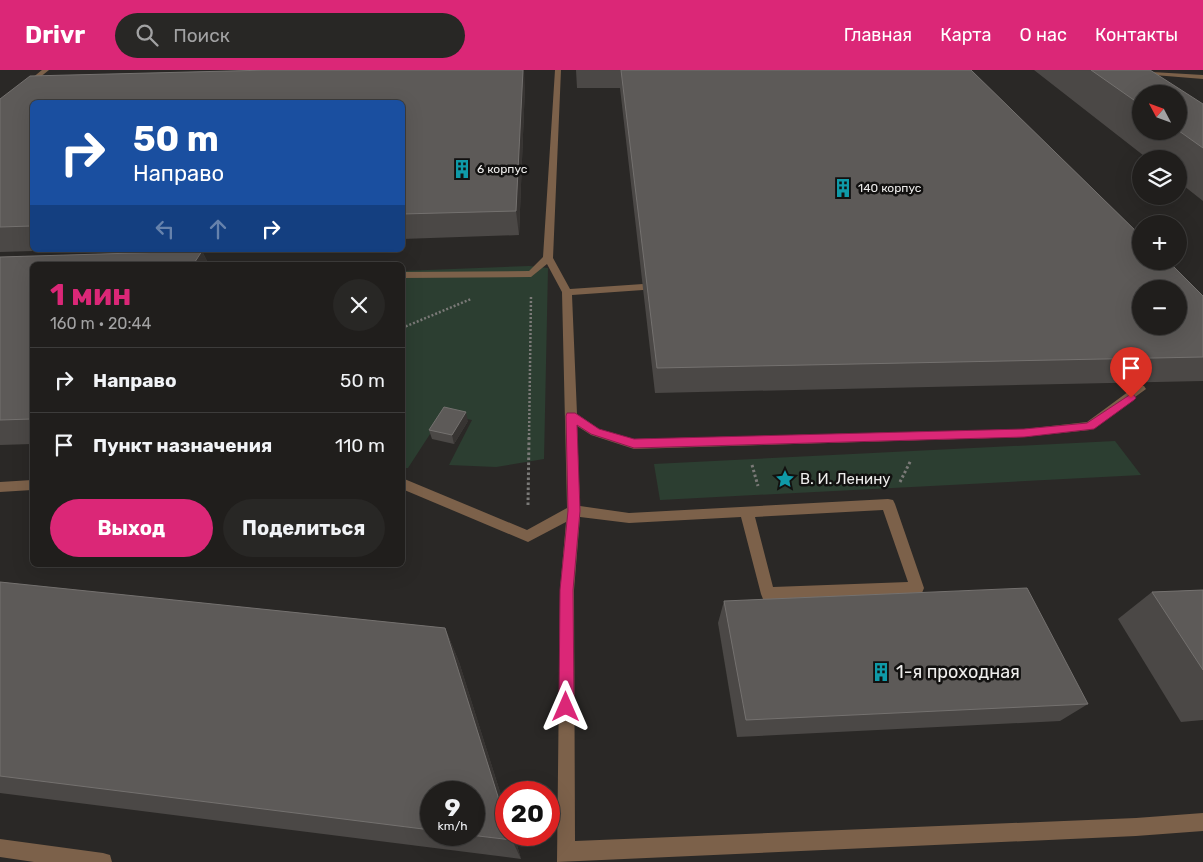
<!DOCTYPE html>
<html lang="ru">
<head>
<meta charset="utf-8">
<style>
  :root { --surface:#201e1c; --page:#282725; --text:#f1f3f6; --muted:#a2a2a3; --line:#3d3c3b; --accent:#db2777 }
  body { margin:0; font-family:Rubik,sans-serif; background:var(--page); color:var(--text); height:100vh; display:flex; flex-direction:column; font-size:19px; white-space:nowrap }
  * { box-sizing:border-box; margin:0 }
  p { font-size:16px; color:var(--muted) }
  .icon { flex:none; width:28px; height:28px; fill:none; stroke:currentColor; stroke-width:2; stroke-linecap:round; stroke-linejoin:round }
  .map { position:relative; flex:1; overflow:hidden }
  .sheet { position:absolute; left:30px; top:192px; width:375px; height:305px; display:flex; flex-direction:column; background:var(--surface); border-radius:8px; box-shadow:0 5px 20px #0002,0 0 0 1px var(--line) }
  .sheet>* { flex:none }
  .guide { position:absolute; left:30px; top:30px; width:375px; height:152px; border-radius:8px; box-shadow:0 5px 20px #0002,0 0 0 1px var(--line); background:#1a4fa0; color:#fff; overflow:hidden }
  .needle { width:32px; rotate:311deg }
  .tools { position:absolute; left:1132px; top:15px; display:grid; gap:10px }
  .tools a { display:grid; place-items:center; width:55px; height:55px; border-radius:50%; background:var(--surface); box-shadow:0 5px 20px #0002,0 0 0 1px var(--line); font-size:25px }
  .speed { position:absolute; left:420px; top:711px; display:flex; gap:10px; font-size:25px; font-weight:700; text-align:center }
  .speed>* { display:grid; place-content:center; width:65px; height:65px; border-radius:50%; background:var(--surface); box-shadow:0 5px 20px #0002,0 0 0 1px var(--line); line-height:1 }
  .speed small { font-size:12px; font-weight:400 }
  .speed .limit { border:8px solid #d22; background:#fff; color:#111 }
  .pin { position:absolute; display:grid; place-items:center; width:42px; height:42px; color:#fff; margin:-51px -21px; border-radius:50% 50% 50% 0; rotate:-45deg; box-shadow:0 0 5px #0007 }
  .pin .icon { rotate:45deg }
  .me { position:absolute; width:55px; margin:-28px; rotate:0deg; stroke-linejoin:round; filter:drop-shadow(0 0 4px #0008) }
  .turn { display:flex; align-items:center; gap:18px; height:105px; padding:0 20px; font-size:22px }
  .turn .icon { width:65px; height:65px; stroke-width:2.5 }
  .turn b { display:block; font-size:35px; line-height:42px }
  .lanes { display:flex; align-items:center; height:48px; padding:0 20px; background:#0003; justify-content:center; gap:25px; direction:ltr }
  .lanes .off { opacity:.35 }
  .round { display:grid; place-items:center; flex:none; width:52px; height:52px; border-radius:26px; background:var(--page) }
  .headline { display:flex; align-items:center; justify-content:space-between; height:85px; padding:0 20px }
  h1 { font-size:30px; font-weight:700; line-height:38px; color:var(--accent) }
  .button { display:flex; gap:10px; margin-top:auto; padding:10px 20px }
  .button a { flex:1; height:58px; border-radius:30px; background:var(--accent); color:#fff; font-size:20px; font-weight:700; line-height:58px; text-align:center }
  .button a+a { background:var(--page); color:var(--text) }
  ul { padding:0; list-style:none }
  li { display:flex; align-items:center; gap:15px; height:65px; padding:0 20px; border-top:1px solid var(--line) }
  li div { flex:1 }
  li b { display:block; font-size:19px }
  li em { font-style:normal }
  header { display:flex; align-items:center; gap:30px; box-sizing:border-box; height:70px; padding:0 25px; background:var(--accent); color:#fff }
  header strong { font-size:24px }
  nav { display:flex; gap:28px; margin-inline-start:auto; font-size:18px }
  .search { width:350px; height:45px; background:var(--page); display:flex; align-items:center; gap:12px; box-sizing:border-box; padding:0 18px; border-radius:28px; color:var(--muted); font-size:19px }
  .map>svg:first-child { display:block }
  .green { fill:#2c3e31 }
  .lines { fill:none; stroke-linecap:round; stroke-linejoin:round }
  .path-far1 { stroke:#7b7a78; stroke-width:2.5; stroke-dasharray:2 2; stroke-linecap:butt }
  .path { stroke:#7b7a78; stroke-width:3; stroke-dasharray:2.5 2.5; stroke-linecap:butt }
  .lane { fill:#7c614a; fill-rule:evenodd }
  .wall { fill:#4b4846; fill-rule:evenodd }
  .shaded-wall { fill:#373432 }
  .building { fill:#5d5a58; stroke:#74716f; fill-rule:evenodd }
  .route { fill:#db2777; stroke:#8e194d }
  .labels { text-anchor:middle; stroke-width:5; stroke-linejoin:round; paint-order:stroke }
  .far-poi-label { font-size:12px; fill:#eeedec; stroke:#121110; text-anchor:start }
  .poi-label { font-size:15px; fill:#eeedec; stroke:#121110; text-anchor:start }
  .near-poi-label { font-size:18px; fill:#eeedec; stroke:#121110; text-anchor:start }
</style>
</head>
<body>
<header>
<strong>Drivr</strong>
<div class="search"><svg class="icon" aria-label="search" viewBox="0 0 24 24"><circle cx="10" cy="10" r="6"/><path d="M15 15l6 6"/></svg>Поиск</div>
<nav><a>Главная</a><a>Карта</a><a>О нас</a><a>Контакты</a></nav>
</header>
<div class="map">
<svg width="1203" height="792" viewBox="0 0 1203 792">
  <rect width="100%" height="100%" fill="#2a2826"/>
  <!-- green -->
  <g class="green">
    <polygon points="529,196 548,198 544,389 496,397 449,395 472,350 443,344 408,398 403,398 402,201"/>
    <polygon points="1115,371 1141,405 660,430 654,394"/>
  </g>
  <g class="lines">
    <!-- path-far1 -->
    <g class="path-far1">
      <polyline points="402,258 471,229"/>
      <polyline points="529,369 531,226"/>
    </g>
    <!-- path -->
    <g class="path">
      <polyline points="752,395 758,416"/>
      <polyline points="900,412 911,390"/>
      <polyline points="528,435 529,367"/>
    </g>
    <!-- lane -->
    <g class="lane">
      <polygon points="42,0 49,0 0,39 0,34"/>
      <path d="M555,0H561L553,188L570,219L643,214L648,217L643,220L572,225L577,344L599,359L634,369L1024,359L1087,352L1136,316H1144L1146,319L1090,360L1024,367L634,379L591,365L577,356L580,436L629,443L888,429L893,430L895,434L924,518L922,523L917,524L768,530L763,529L761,524L741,447L629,453L580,447L574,520L575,771L1136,748L1203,743V761L1136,766L557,792L560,520L566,452L528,472L402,419V408L527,460L567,438L562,222L547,194L531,207L402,208V202L529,201L543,187ZM883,440L908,512L773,517L755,447Z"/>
      <polygon points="1152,2 1203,5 1203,9 1154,5"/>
      <polygon points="32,410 32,420 0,422 0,412"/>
      <polygon points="0,769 103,783 110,785 112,792 34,792 0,787"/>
    </g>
  </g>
  <!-- wall -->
  <g class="wall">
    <polygon points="576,0 971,0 1203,226 1203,311 655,323 620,18 577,18"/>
    <path d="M1034,0H1150L1203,34V131L1179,112V89H1148ZM1141,24L1179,61H1141Z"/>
    <polygon points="525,15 519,165 402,169 402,32 32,32 32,180 66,180 0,182 0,29"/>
    <polygon points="202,181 209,195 32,195 32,374 0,375 0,187"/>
    <polygon points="468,351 454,374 432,369 429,360"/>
    <path d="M0,512L445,558L459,592L506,741V765H514L521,789L0,723ZM431,722L474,765H431Z"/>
    <polygon points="1203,520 1203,650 1181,652 1118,549 1152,522"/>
    <polygon points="724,531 1088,634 1060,651 737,667 718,553"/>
  </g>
  <!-- shaded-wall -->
  <g class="shaded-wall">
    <polygon points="523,0 524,0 525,15 519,165 516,141"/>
    <polygon points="202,181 209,195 193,195"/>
    <polygon points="466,342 468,351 454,374 452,365"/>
    <polygon points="445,558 459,592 506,741 506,752"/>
    <polygon points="510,765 514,765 521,789 512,770"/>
  </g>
  <!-- building -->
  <g class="building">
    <polygon points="270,0 523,0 516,141 402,144 402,32 32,32 32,156 0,157 0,29 30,6"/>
    <path d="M621,0H971L1141,166V191H1168L1203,226V287L657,298ZM1141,219H1179V256H1141Z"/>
    <polygon points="1091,0 1150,0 1203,34 1203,78 1179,61 1179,24 1141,24 1141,35"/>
    <polygon points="202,181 193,195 32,195 32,349 0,350 0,187"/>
    <polygon points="444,337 466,342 452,365 429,360"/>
    <polygon points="0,512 445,558 506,752 506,765 510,765 512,770 470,765 474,765 474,722 431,722 431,760 0,706"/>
    <polygon points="1027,518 1088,634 746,650 724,531"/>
    <polygon points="1203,520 1203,600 1152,522"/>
  </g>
  <!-- route -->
  <polygon class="route" points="1131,324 1134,325 1136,328 1134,330 1094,359 1024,367 634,378 591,364 577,355 580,441 573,520 574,637 571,643 566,645 561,643 559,637 560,520 568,441 566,346 567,343 575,343 599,359 634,369 1024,359 1087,353"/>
  <!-- icons -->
  <defs>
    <g id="building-bare" transform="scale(1.5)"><path d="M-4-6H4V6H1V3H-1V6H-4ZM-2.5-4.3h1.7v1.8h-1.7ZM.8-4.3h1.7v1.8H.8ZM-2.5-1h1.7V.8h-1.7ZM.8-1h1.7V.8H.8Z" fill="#0f9aa8" stroke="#121110" stroke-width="2.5" paint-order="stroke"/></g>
    <g id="sight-bare" transform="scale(1.5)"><path d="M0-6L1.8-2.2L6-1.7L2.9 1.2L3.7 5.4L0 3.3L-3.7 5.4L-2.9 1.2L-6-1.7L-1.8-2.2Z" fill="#0f9aa8" stroke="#121110" stroke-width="2.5" paint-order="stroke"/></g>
  </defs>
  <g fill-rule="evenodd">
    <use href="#building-bare" x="462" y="99"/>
    <use href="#building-bare" x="843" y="118"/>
    <use href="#sight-bare" x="785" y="409"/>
    <use href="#building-bare" x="881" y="602"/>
  </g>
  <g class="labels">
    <!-- far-poi labels -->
    <g class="far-poi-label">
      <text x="477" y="103">6 корпус</text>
      <text x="858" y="122">140 корпус</text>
    </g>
    <!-- poi labels -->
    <g class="poi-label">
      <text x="800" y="414">В. И. Ленину</text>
    </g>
    <!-- near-poi labels -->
    <g class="near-poi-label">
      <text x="896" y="608">1-я проходная</text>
    </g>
  </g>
</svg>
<div class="tools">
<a><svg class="needle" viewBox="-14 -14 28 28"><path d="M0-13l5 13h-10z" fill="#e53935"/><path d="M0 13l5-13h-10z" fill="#a2a2a3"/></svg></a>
<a><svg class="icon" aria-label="layers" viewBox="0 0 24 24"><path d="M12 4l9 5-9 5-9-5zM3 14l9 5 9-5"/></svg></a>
<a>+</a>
<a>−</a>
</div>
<div class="speed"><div>9<small>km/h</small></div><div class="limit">20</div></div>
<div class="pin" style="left:1131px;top:328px;background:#d93025"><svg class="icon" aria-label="arrive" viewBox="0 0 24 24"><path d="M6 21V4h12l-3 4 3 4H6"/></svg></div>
<svg class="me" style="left:566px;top:637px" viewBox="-20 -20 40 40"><path d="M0-17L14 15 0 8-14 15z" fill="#db2777" stroke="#fff" stroke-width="4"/></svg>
<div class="guide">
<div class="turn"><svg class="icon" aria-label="right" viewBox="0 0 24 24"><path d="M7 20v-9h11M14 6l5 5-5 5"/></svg><div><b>50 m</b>Направо</div></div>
<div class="lanes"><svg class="icon off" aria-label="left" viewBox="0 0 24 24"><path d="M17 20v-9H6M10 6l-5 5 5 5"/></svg><svg class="icon off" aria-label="ahead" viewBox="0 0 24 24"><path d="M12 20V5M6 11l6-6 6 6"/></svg><svg class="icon" aria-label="right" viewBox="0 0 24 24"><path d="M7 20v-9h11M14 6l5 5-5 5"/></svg></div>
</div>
<section class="sheet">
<div class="headline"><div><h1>1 мин</h1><p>160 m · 20:44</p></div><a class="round"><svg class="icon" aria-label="close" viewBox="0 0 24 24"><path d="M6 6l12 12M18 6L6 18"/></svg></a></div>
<ul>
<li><svg class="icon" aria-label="right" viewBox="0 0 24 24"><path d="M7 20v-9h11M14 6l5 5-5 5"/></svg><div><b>Направо</b></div><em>50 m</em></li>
<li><svg class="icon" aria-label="arrive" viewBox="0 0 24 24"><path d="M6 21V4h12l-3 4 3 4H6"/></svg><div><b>Пункт назначения</b></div><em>110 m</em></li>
</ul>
<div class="button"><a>Выход</a><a>Поделиться</a></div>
</section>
</div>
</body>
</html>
